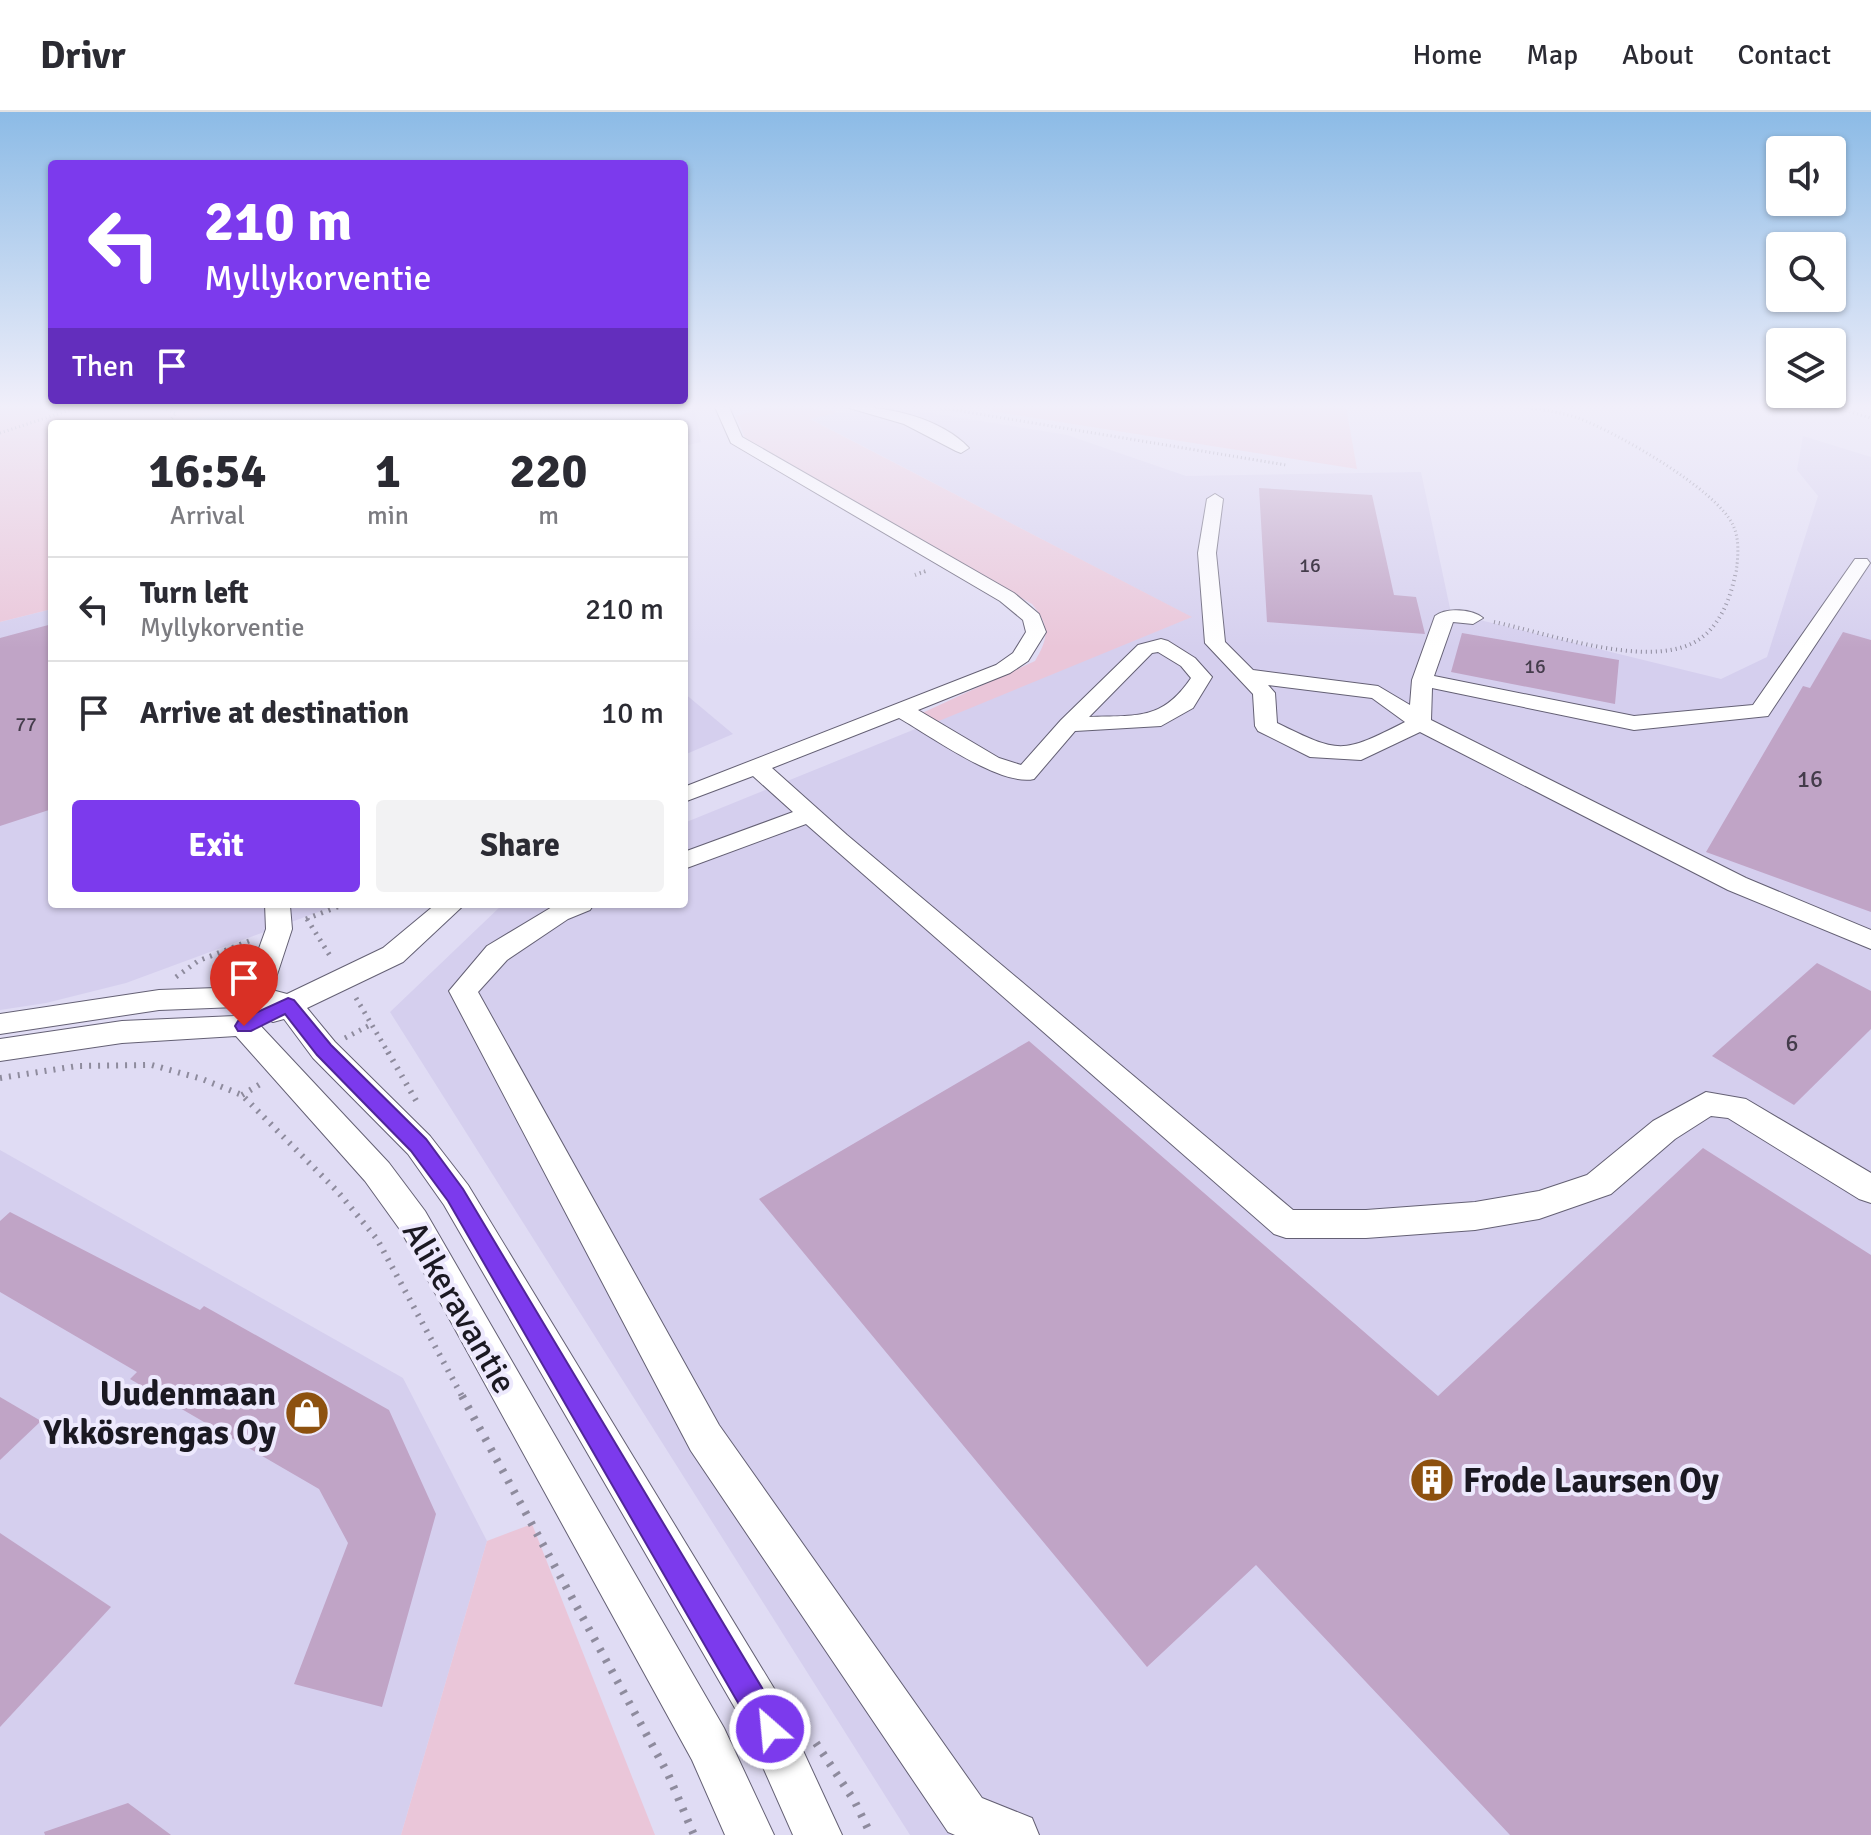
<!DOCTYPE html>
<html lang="en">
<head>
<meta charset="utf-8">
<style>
  :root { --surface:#fff; --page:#f2f2f3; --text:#2b2b33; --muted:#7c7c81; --line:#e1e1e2; --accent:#7c3aed }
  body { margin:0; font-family:Signika,sans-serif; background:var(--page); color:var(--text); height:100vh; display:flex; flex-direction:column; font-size:30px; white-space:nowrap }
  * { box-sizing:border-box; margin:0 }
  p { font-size:26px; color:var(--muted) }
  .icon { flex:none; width:44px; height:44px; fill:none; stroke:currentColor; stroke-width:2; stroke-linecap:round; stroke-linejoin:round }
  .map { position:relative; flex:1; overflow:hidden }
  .panel { position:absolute; left:48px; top:308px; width:640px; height:488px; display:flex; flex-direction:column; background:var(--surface); border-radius:8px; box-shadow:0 2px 6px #0004 }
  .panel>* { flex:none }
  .hud { position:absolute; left:48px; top:48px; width:640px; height:244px; border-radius:8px; box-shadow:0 2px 6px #0004; background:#7c3aed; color:#fff; overflow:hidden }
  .tools { position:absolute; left:1766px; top:24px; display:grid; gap:16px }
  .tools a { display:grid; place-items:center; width:80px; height:80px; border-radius:8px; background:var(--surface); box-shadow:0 2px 6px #0004; font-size:40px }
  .pin { position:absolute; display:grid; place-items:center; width:68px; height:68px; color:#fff; margin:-82px -34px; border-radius:50% 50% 50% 0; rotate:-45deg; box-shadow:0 0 8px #0007 }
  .pin .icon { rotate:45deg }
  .me { position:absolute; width:88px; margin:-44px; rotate:333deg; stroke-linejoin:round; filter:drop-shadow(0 0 6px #0008) }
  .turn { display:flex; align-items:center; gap:28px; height:168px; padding:0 24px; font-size:36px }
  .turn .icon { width:104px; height:104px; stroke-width:2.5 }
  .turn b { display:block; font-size:56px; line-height:68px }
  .then { display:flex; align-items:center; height:76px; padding:0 24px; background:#0003; gap:16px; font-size:30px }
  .eta { display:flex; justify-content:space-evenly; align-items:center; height:136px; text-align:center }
  .eta b { font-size:48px; font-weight:800; line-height:56px }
  .button { display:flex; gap:16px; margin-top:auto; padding:16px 24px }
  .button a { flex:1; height:92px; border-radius:8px; background:var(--accent); color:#fff; font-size:32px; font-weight:800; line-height:92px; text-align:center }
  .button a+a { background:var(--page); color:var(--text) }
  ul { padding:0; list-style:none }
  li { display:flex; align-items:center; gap:24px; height:104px; padding:0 24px; border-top:2px solid var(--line) }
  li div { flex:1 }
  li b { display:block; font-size:30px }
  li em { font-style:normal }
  header { display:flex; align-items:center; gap:48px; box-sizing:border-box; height:112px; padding:0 40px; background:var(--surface); border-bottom:2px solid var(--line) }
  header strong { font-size:38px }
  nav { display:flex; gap:44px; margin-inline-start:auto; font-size:28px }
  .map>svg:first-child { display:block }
  .built { fill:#d5cfee }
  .green { fill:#eac6d9 }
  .building { fill:#c0a4c6 }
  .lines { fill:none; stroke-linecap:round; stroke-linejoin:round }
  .minor-casing { stroke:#646074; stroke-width:2 }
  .path-far4 { stroke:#8e8b9d; stroke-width:3; stroke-dasharray:1 3; stroke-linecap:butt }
  .path-far3 { stroke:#8e8b9d; stroke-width:4; stroke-dasharray:1 4; stroke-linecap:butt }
  .path-far2 { stroke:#8e8b9d; stroke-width:5; stroke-dasharray:2 6; stroke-linecap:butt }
  .path-far1 { stroke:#8e8b9d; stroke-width:6; stroke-dasharray:2 7; stroke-linecap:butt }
  .path { stroke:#8e8b9d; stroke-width:8; stroke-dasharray:3 9; stroke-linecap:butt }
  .minor { fill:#fff; fill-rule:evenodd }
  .route { fill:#7c3aed; stroke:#51269a; stroke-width:2 }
  .labels { text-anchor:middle; stroke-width:8; stroke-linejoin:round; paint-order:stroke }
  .far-number-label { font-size:20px; fill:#443c4b }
  .number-label { font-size:24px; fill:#443c4b }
  .near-street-label { font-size:34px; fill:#1b1922; stroke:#ede9fd }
  .near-poi-label { font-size:34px; font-weight:bold; fill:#1b1922; stroke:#ede9fd; text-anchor:end }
</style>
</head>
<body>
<header>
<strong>Drivr</strong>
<nav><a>Home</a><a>Map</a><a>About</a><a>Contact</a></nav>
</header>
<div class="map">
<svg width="1871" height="1723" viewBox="0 0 1871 1723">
  <rect width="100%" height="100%" fill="#e0dcf4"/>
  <!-- built -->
  <g class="built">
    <polygon points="243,295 693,295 701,330 684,334 684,312 170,312"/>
    <polygon points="869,295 893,295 1067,323 1186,364 1421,360 1451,501 1721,567 1767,545 1818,384 1797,358 1803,324 1871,345 1871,1723 910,1723 390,900 503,792 684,792 684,711 1191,505 809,306"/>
    <polygon points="52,497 52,792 340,792 126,871 46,891 0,898 0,510"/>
    <polygon points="684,581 733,622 684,643"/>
    <polygon points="0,1038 403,1266 487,1429 401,1723 0,1723"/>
  </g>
  <!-- green -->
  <g class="green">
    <polygon points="0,295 243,295 171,312 52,312 52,497 0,510"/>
    <path d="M769,295H801L839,300L810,307L1192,505L934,611L920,602L1035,549C1049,526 1050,513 1032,492L745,326L736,304Z"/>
    <polygon points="995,295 1346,295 1357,357 991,299"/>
    <polygon points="532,1412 655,1723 401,1723 487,1429"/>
  </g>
  <!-- building -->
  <g class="building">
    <polygon points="1259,376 1372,383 1394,483 1416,485 1425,522 1267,510"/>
    <polygon points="52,512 52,697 0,714 0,526"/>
    <polygon points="1843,520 1871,528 1871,800 1706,740 1803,574 1810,576"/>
    <polygon points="1462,521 1619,548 1615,592 1451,560"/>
    <polygon points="1817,851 1871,879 1871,917 1794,993 1712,944"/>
    <polygon points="1029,929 1438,1284 1703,1036 1871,1143 1871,1723 1510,1723 1256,1453 1147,1555 759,1087"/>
    <polygon points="10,1100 200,1198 204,1194 389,1298 436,1402 382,1595 294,1572 348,1431 319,1377 130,1267 137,1260 0,1180 0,1109"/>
    <polygon points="0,1285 41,1309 0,1348"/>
    <polygon points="0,1421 111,1495 0,1615"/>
    <polygon points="128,1691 171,1723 45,1723 44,1720"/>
  </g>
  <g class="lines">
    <!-- minor casing -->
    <g class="minor-casing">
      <g id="minor">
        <path d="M715,295H729L742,325L1014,481L1039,502L1046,520L1028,549L1010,561L918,598L999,646L1021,653L1061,608L1138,533L1161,527L1168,529L1195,546L1212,565L1193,596L1161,614L1075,619L1034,667C1001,675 929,623 899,606L772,656L847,723L1293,1098H1366L1475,1090L1539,1079L1587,1063L1653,1009L1706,980L1746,987L1871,1061V1091L1859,1087L1728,1006L1711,1004L1675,1027L1611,1082L1539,1107L1475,1118L1366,1126H1286L1274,1122L806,712L684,757V740L793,700L753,664L684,690V675L996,553L1013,541L1026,520L1023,508L1000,489L731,331ZM1158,540L1181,554L1191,566C1162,609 1137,603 1089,605L1152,541Z"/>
        <path d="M846,295C885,293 941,306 969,336L961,341L956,339L904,312Z"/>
        <path d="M1215,382L1223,387L1216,441L1225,530L1253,558L1378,574L1410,593L1412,568L1435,504C1446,495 1473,497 1483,506L1473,512L1453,510L1434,564L1634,604L1753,593L1855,447H1867L1870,451L1768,604L1634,618L1432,576L1431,608L1746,766L1871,818V837L1728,778L1420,620L1361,648L1310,645L1258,619L1255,614L1253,582L1205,531L1198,441L1207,387ZM1268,573L1372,586L1405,610C1342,642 1340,642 1277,611L1275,581Z"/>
        <polygon points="265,792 290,794 292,817 272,878 287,882 383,836 436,792 465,792 403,850 307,896 335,930 430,1024 468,1073 775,1578 842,1723 793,1723 743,1610 444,1093 408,1042 313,946 284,907 273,910 262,905 257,910 389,1051 425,1099 724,1616 774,1723 725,1723 692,1648 401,1119 365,1069 236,924 122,931 0,949 0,927 122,909 235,904 237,895 159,898 0,922 0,902 159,878 245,875 266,817"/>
        <polygon points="557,792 594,792 590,798 568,807 507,848 478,880 719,1313 982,1686 1032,1706 1039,1723 955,1723 948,1720 691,1339 449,879 487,834"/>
      </g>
    </g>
    <!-- path-far4 -->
    <g class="path-far4">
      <polyline points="159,295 176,301 167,312"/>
      <polyline points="937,295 1286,353"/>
      <path d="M1524,295C1542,298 1561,300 1578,306C1616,320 1716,377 1733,413C1740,428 1738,446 1736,461"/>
      <polyline points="1834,295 1871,306"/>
      <polyline points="0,321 79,295"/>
      <polyline points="920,461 927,459"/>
    </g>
    <!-- path-far3 -->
    <g class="path-far3">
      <polyline points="915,463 926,459"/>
      <path d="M1494,510C1547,521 1643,556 1693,531C1719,518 1731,486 1736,459"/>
    </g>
    <!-- path-far2 -->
    <g class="path-far2">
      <polyline points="306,807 345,792"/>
      <polyline points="307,807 332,847"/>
      <polyline points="176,865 198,849 249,829"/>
      <polyline points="356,886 389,942"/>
      <polyline points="345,926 372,912"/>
    </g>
    <!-- path-far1 -->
    <g class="path-far1">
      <polyline points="388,940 418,992"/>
      <polyline points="0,966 77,954 152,953 202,967 242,983 338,1080 377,1127 463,1286"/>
      <polyline points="242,983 262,971"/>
    </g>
    <!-- path -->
    <g class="path">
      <polyline points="462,1284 668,1662 694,1723"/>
      <polyline points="816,1631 855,1690 871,1723"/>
    </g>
    <!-- minor -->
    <use href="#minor" class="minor"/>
  </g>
  <!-- sky -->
  <linearGradient id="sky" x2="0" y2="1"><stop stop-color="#8cbbe6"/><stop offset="0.55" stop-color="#f1effa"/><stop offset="1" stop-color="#f1effa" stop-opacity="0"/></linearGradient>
  <rect width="1871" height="536" fill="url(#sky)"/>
  <!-- route -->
  <polygon class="route" points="288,886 294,888 331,933 426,1027 463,1077 780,1606 785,1617 780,1627 770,1632 759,1627 448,1089 411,1039 317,943 285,902 251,919 238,919 235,914 238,909"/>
  <!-- icons -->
  <defs>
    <g id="shop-disc" transform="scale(2.3)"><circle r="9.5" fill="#8d510f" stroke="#ede9fd"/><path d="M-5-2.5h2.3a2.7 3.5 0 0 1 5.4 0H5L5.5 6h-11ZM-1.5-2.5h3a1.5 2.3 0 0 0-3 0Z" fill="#fff"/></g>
    <g id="building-disc" transform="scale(2.3)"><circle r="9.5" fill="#8d510f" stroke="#ede9fd"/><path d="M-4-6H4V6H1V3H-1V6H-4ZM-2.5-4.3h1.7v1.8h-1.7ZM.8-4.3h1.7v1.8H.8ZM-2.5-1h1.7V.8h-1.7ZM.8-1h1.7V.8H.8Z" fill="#fff"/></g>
  </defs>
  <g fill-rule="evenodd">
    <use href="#shop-disc" x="307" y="1301"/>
    <use href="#building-disc" x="1432" y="1368"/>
  </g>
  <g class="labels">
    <!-- far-number labels -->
    <g class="far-number-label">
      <text x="1310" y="460">16</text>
      <text x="1535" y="561">16</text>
      <text x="26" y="619">77</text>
    </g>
    <!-- number labels -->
    <g class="number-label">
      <text x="1810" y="675">16</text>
      <text x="1792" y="939">6</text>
    </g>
    <!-- near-street labels -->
    <g class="near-street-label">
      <text transform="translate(460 1195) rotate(60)" y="12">Alikeravantie</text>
    </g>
    <!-- near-poi labels -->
    <g class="near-poi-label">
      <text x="276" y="1293">Uudenmaan<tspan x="276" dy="39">Ykkösrengas Oy</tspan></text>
      <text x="1463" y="1380" text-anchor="start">Frode Laursen Oy</text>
    </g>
  </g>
</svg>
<div class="tools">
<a><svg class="icon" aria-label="sound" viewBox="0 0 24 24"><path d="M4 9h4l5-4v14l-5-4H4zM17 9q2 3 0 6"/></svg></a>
<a><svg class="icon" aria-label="search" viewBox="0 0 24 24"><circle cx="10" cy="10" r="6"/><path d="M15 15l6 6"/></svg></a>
<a><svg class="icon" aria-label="layers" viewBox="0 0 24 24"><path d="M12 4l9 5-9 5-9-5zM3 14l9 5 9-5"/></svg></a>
</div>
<div class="pin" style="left:244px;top:914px;background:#d93025"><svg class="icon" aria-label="arrive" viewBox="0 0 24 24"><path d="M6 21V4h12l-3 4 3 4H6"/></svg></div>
<svg class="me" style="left:770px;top:1617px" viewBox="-20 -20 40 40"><circle r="17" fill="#7c3aed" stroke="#fff" stroke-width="3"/><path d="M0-11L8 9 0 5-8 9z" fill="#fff"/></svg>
<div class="hud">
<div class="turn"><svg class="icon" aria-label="left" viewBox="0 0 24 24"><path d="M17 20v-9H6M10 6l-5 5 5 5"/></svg><div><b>210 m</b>Myllykorventie</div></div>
<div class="then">Then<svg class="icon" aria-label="arrive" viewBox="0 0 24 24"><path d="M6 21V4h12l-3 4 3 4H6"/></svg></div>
</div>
<section class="panel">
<div class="eta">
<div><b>16:54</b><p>Arrival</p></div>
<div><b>1</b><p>min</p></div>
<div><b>220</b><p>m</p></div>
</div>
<ul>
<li><svg class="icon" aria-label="left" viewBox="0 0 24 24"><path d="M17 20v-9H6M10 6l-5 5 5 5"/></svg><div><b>Turn left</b><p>Myllykorventie</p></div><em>210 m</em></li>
<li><svg class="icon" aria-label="arrive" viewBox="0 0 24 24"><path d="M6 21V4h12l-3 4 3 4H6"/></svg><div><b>Arrive at destination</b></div><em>10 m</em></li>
</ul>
<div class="button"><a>Exit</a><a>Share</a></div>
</section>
</div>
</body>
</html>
